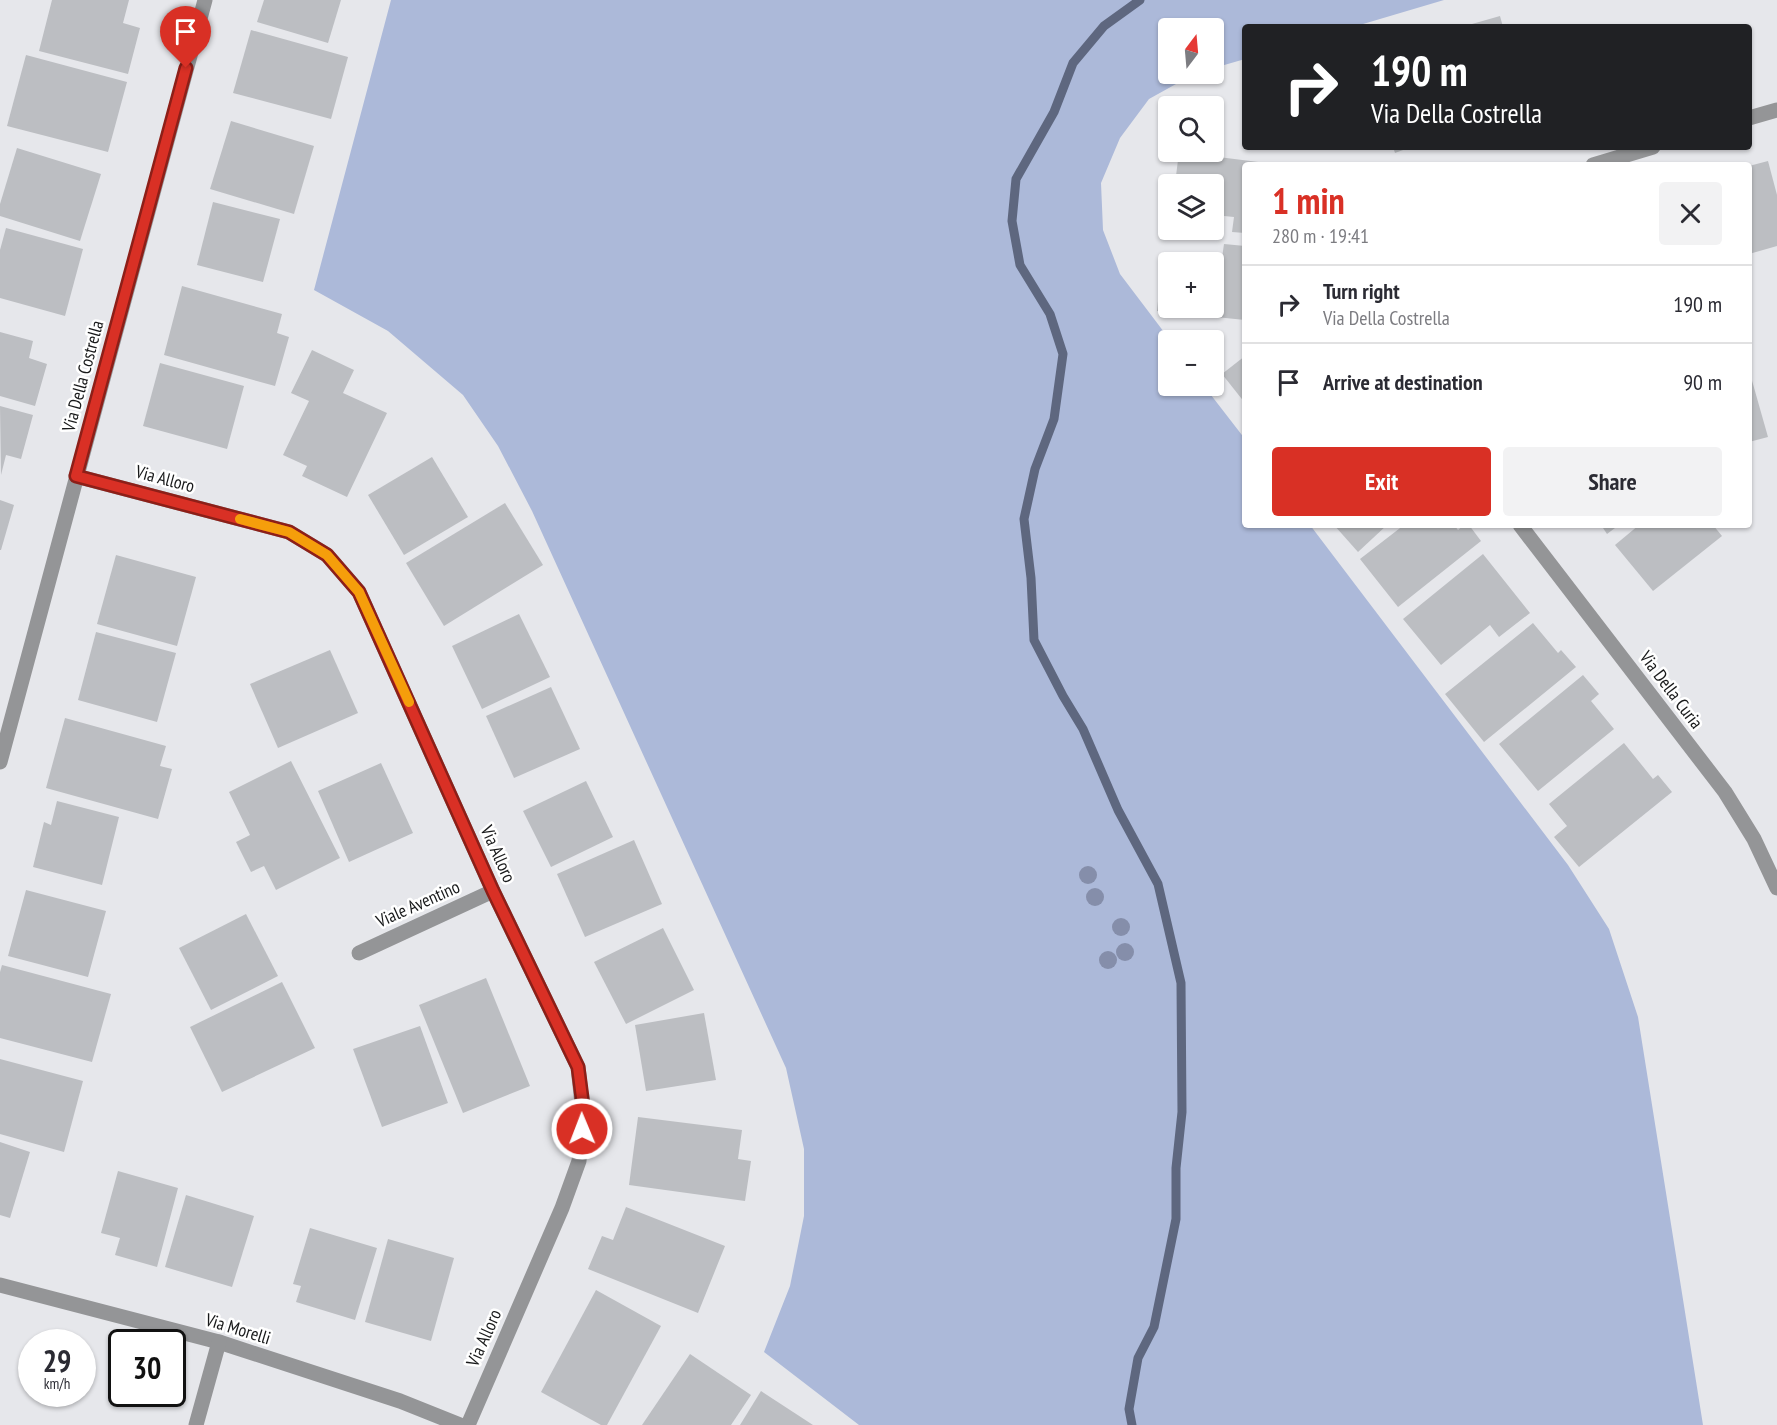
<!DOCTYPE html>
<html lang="en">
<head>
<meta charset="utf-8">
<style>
  :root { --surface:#fff; --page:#f2f2f3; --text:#2b2b33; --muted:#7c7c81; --line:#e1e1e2; --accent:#d93025 }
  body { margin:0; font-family:"PT Sans Narrow",sans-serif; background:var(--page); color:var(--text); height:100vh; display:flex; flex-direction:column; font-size:22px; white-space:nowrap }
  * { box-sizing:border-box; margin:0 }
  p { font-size:20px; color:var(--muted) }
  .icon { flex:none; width:33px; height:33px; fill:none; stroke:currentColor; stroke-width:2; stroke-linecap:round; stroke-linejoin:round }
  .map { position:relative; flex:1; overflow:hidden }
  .sheet { position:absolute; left:1242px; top:162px; width:510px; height:366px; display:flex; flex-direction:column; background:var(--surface); border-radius:6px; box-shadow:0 2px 4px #0004 }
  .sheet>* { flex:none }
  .top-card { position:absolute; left:1242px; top:24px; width:510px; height:126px; border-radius:6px; box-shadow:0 2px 4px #0004; background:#202124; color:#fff; overflow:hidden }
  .needle { width:39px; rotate:16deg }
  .buttons { position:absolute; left:1158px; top:18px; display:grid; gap:12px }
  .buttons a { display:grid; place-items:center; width:66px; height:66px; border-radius:6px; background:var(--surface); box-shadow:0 2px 4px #0004; font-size:30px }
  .speed { position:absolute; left:18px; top:1329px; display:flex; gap:12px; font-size:30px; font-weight:700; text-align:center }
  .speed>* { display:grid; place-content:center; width:78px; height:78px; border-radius:50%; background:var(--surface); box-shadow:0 2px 4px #0004; line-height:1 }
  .speed small { font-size:15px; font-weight:400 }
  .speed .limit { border:3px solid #111; border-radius:9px; background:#fff; color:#111 }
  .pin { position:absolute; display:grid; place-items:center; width:51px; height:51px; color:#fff; margin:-62px -26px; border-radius:50% 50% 50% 0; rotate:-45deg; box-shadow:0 0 6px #0007 }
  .pin .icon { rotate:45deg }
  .me { position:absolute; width:66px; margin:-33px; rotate:359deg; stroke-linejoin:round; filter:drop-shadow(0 0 4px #0008) }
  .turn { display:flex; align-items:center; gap:21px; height:126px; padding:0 30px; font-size:27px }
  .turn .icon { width:78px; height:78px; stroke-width:2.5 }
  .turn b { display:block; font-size:42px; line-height:51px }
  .round { display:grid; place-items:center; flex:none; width:63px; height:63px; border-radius:6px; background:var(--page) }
  .summary { display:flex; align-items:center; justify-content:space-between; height:102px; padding:0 30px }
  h1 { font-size:36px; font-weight:600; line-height:45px; color:var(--accent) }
  .action { display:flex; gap:12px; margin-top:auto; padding:12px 30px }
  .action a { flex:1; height:69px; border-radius:6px; background:var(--accent); color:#fff; font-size:24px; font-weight:600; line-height:69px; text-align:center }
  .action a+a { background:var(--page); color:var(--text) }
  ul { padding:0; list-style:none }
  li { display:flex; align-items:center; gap:18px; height:78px; padding:0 30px; border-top:2px solid var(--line) }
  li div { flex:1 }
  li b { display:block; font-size:22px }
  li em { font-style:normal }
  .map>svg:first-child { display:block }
  .green { fill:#acb9d9 }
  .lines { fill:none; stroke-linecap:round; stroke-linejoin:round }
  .stream { stroke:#5e677f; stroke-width:9 }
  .building { fill:#bcbec2; fill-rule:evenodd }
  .street { stroke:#949597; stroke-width:15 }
  .tree { fill:#858eaa }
  .route-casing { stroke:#8d1f18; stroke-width:15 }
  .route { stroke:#d93025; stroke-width:10 }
  .slow { stroke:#f59e0b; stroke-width:10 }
  .labels { text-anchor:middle; stroke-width:5; stroke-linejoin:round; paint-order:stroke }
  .street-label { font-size:18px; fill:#18191a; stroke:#fff }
</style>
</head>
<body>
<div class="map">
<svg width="1777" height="1425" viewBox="0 0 1777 1425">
  <rect width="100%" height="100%" fill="#e6e7eb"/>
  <!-- green -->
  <polygon class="green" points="391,0 1444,0 1353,27 1245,27 1245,59 1214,68 1214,28 1168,28 1168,74 1194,74 1149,99 1120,138 1101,183 1103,230 1120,274 1170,340 1168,340 1168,386 1204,386 1245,439 1245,525 1310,525 1568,865 1609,929 1638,1017 1703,1425 859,1425 764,1352 790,1286 804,1216 804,1149 786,1068 532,511 498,446 463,395 388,331 314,290"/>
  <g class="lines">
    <!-- stream -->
    <polyline class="stream" points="1132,1425 1129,1409 1138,1358 1154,1327 1176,1219 1176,1168 1182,1112 1181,983 1158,884 1118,810 1083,729 1063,696 1034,640 1031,578 1024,519 1035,469 1054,419 1063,354 1050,314 1020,265 1012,221 1016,179 1054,112 1073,63 1104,26 1140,0"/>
  </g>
  <!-- building -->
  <g class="building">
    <polygon points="52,0 129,0 123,23 140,28 128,74 39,51"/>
    <polygon points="264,0 341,0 328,43 257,22"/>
    <polygon points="1500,16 1503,27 1465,27 1465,26"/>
    <polygon points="251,30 348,57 331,119 233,93"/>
    <polygon points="26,55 127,82 108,152 7,126"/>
    <polygon points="231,121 314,146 294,214 210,189"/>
    <polygon points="1393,147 1411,147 1395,153"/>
    <polygon points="17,148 101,174 80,241 0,216 0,204"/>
    <polygon points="1179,152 1273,164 1245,165 1245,233 1232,232 1234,217 1214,215 1214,184 1175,184"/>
    <polygon points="1768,161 1777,195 1777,246 1749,254 1749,166"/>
    <polygon points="213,202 280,219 263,282 197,265"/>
    <polygon points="6,228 83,249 65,316 0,298 0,250"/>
    <path d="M1224,244L1245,246V320L1157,311L1163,252L1222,258ZM1168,262H1214V308H1168Z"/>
    <polygon points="182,286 282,314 277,333 289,337 275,386 164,355"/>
    <polygon points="0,332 33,341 29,358 47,364 35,406 0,396"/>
    <polygon points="312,350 354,370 343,393 387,413 347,497 302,476 307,466 283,455 309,401 291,393"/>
    <polygon points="1245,356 1245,403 1222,374"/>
    <polygon points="160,363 244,386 227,449 143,426"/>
    <polygon points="1749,370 1768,437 1749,442"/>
    <polygon points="0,406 33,415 21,459 6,455 1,475"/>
    <polygon points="432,457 468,517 404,555 368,495"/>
    <polygon points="0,500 14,505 1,550 0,550"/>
    <polygon points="505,503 543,565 444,626 406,563"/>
    <polygon points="1334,525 1387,525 1358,552"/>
    <polygon points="1404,525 1454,525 1458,530 1464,525 1469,525 1481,541 1398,607 1360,559"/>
    <polygon points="1601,525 1619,525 1607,534"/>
    <polygon points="1639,525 1713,525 1722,536 1653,591 1615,545"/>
    <polygon points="1483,554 1530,613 1499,637 1490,625 1441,665 1403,619"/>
    <polygon points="116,555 196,577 177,646 97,624"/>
    <polygon points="519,614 550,677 482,709 452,646"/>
    <polygon points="1533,623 1558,653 1561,650 1576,667 1484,742 1445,694"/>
    <polygon points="96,632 176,653 157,722 78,700"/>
    <polygon points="330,650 358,713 278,748 250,684"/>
    <polygon points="1583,675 1599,694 1591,701 1614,729 1538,791 1499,744"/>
    <polygon points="551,687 580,749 514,778 486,716"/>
    <polygon points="65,718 166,746 160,766 172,769 158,819 46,788"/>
    <polygon points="1624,743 1653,779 1658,775 1672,792 1579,867 1554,837 1567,826 1549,804"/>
    <polygon points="291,761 340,858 276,890 264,866 251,872 236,842 250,835 229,792"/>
    <polygon points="381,763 413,833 349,862 318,791"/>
    <polygon points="586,781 613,837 551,867 523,811"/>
    <polygon points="57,801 119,817 102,885 33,867 44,822 51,825"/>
    <polygon points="634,840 662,904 585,937 557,874"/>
    <polygon points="26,890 106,911 88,977 8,956"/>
    <polygon points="246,914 278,976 211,1010 179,948"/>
    <polygon points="663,928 694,990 626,1024 594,962"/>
    <polygon points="2,965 111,994 92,1062 0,1038 0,972"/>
    <polygon points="486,978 530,1086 463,1113 419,1005"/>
    <polygon points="282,982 315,1048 222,1092 190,1027"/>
    <polygon points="704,1013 716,1080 646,1091 635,1025"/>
    <polygon points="420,1026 448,1103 382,1127 353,1049"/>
    <polygon points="0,1059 83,1081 64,1152 0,1134"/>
    <polygon points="638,1117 742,1130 738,1159 751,1161 745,1201 629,1185"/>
    <polygon points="0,1142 30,1152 10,1218 0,1215"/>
    <polygon points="118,1171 178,1188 157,1267 115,1255 120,1238 101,1233"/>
    <polygon points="186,1195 254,1216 232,1287 165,1267"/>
    <polygon points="626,1207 725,1246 698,1313 588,1269 602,1236 613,1240"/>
    <polygon points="310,1228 377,1248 355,1320 296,1302 301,1286 293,1284"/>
    <polygon points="388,1239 454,1258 431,1341 365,1322"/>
    <polygon points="596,1290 661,1326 607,1425 601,1425 541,1392"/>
    <polygon points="690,1354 751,1395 731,1425 642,1425"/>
    <polygon points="761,1391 813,1425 740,1425"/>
  </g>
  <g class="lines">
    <!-- street -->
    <g class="street">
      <polyline points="1749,118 1777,110"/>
      <polyline points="1593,165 1653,147"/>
      <polyline points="76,476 289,532 327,555 359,592 493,891 578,1067 583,1113 579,1161 562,1208 468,1425"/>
      <polyline points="1520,525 1725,792 1754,839 1777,888"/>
      <polyline points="0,762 205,0"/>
      <polyline points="359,953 493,891"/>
      <polyline points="0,1285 219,1342 400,1401 460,1425"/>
      <polyline points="196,1425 219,1342"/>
    </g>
  </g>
  <!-- trees -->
  <g class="tree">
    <circle cx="1088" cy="875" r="9"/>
    <circle cx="1095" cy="897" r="9"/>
    <circle cx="1121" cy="927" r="9"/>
    <circle cx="1125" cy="952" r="9"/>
    <circle cx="1108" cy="960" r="9"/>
  </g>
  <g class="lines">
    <!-- route casing -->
    <g class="route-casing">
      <polyline id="route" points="186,68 76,476 289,532 327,555 359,592 493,891 578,1067 584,1113 582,1129"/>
    </g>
    <!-- route -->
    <use href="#route" class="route"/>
    <!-- slow -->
    <polyline class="slow" points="240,519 289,532 327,555 359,592 409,702"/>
  </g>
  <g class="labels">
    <!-- street labels -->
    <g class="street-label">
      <text transform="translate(83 376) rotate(-75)" y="6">Via Della Costrella</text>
      <text transform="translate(165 479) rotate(15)" y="6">Via Alloro</text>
      <text transform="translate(1671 690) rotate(53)" y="6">Via Della Curia</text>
      <text transform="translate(498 854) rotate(66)" y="6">Via Alloro</text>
      <text transform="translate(418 904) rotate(-24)" y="6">Viale Aventino</text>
      <text transform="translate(238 1329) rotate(17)" y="6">Via Morelli</text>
      <text transform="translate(484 1338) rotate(-66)" y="6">Via Alloro</text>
    </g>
  </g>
</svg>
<div class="buttons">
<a><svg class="needle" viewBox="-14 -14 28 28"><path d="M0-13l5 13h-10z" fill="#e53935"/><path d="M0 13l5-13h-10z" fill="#7c7c81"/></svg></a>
<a><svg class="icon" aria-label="search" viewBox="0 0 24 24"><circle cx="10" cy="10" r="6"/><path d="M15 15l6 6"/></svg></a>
<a><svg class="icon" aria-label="layers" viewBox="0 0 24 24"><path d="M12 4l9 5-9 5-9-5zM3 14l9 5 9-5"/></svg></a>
<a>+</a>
<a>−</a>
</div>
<div class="speed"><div>29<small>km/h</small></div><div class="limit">30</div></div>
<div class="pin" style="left:186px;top:68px;background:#d93025"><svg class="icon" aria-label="arrive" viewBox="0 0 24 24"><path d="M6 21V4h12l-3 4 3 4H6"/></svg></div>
<svg class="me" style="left:582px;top:1129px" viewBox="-20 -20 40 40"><circle r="17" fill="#d93025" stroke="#fff" stroke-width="3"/><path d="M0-11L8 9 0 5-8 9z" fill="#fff"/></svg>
<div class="top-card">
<div class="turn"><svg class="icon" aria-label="right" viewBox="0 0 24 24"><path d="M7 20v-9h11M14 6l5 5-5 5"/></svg><div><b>190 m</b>Via Della Costrella</div></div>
</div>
<section class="sheet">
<div class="summary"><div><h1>1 min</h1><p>280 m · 19:41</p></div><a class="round"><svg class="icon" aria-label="close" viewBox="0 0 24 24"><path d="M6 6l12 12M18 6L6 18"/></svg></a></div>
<ul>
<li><svg class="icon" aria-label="right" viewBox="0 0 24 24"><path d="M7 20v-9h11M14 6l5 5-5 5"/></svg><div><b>Turn right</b><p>Via Della Costrella</p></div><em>190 m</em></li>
<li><svg class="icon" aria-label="arrive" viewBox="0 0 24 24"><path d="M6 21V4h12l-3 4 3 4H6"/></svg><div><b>Arrive at destination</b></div><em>90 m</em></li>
</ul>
<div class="action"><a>Exit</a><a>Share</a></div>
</section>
</div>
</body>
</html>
